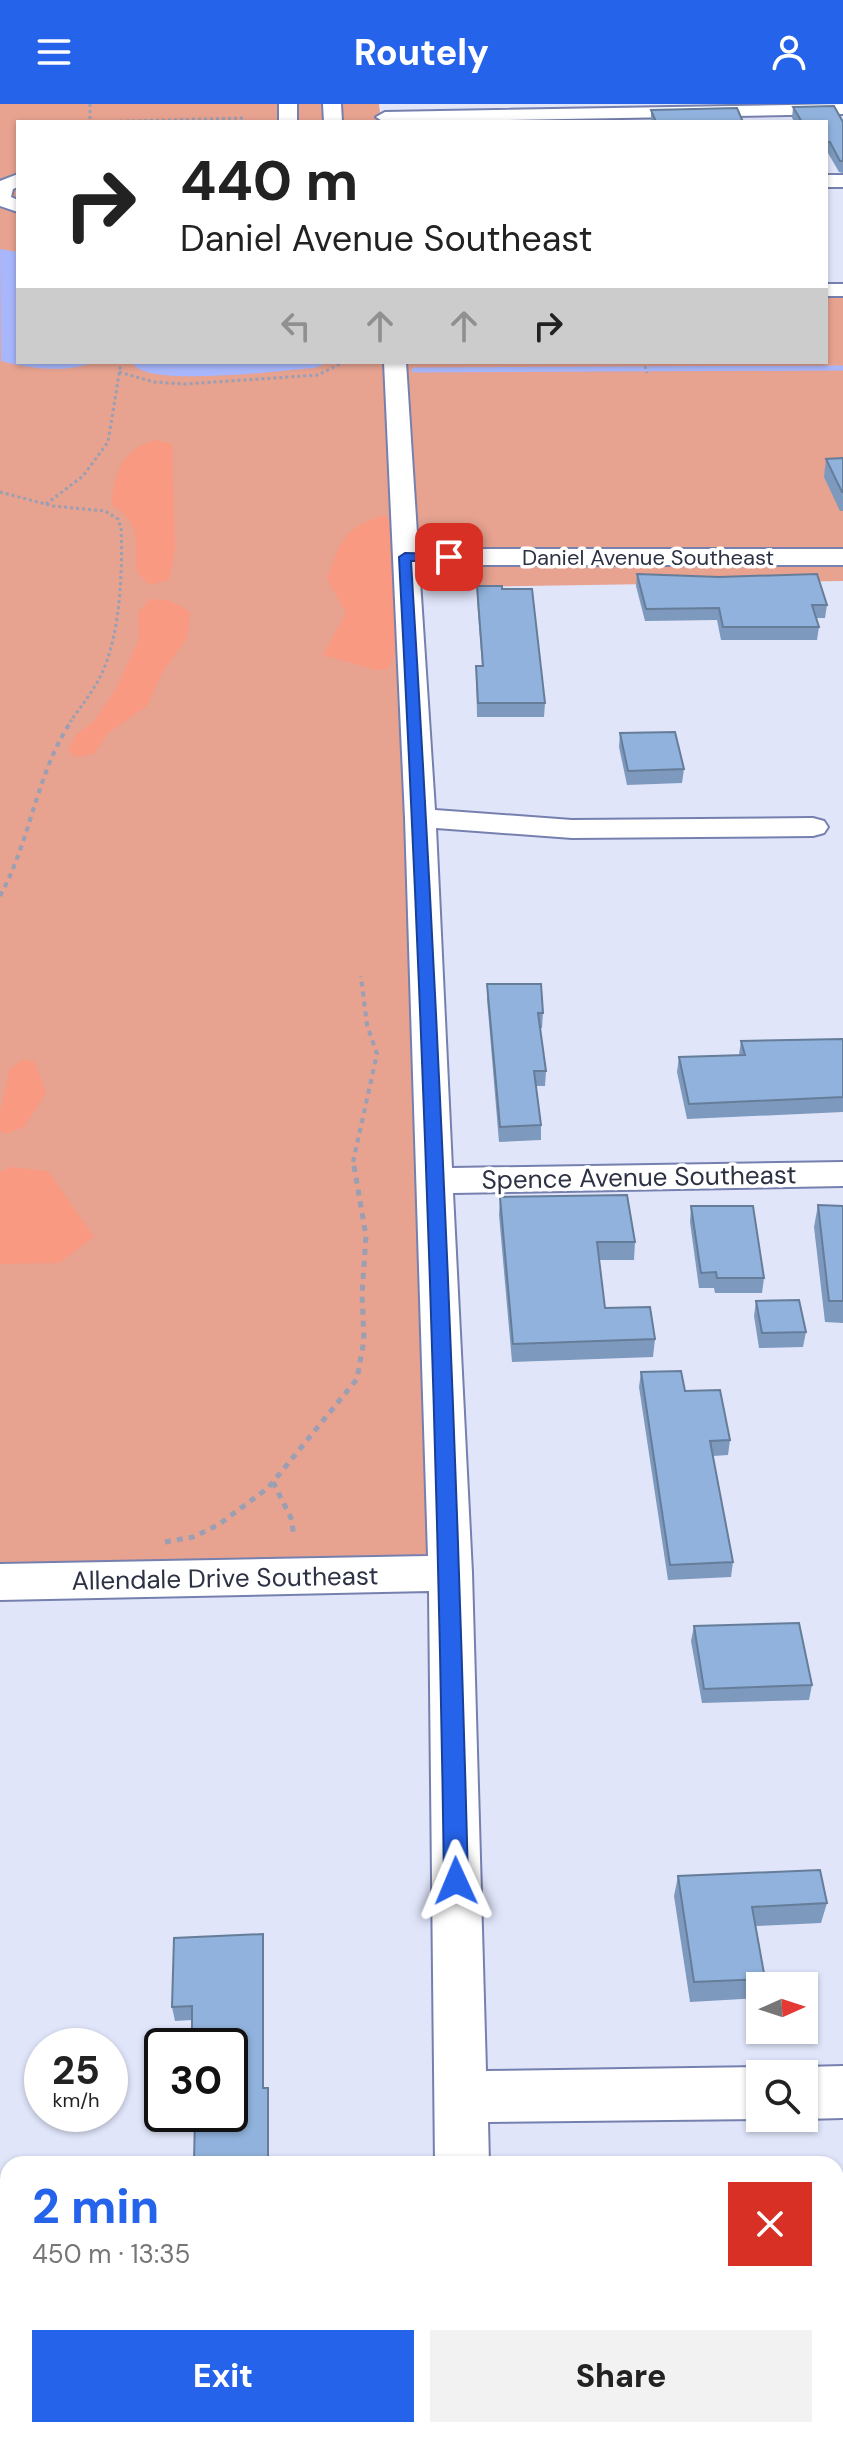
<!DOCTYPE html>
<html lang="en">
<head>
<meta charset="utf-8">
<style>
  :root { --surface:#fff; --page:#f2f2f2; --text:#222; --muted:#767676; --accent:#2563eb }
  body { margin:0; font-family:"DM Sans",sans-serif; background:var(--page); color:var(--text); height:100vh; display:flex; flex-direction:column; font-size:30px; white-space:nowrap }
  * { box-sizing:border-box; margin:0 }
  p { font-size:26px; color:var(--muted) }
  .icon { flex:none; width:44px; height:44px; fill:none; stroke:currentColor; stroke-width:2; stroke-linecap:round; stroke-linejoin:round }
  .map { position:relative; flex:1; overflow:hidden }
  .details { position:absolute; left:0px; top:2052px; width:844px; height:282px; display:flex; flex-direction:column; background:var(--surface); border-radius:24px 24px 0 0; box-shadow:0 2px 6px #0004 }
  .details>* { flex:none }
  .guide { position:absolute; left:16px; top:16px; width:812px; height:244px; border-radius:0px; box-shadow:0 2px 6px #0004; background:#fff; color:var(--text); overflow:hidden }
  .needle { width:52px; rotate:87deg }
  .controls { position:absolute; left:746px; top:1868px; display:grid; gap:16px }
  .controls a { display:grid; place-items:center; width:72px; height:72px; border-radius:0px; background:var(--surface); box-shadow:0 2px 6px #0004; font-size:40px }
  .speed { position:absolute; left:24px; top:1924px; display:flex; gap:16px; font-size:40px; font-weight:700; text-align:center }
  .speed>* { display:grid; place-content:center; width:104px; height:104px; border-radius:50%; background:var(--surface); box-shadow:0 2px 6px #0004; line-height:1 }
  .speed small { font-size:20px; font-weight:400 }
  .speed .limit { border:4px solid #111; border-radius:12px; background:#fff; color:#111 }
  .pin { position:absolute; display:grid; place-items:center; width:68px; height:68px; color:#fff; margin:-34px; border-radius:16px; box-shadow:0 4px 12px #0006 }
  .me { position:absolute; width:88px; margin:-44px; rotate:359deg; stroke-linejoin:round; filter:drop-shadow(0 0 6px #0008) }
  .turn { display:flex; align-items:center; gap:28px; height:168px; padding:0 32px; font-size:36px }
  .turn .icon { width:104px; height:104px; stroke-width:2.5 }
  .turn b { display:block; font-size:56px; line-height:68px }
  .lanes { display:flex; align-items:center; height:76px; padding:0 32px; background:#0003; justify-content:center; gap:40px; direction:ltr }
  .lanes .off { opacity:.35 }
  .round { display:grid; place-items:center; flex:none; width:84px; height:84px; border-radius:0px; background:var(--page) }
  .overview { display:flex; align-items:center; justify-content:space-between; height:136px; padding:0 32px }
  h1 { font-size:48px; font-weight:800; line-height:60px; color:var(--accent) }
  .primary-button { display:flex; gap:16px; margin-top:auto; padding:16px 32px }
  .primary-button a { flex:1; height:92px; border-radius:0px; background:var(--accent); color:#fff; font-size:32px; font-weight:800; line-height:92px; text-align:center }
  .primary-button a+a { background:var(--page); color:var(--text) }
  header { display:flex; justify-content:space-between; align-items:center; height:104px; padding:0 32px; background:var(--accent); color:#fff; font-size:36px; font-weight:800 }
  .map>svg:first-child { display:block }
  .green { fill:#e7a290 }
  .forest { fill:#fa9981 }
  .water { fill:#a8b6fb }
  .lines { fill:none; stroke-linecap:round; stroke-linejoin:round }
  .stream { stroke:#a8b6fb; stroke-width:5 }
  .minor-casing { stroke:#7680af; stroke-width:4 }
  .path-far2 { stroke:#9a9fb3; stroke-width:3; stroke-dasharray:3 3; stroke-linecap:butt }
  .path-far1 { stroke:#9a9fb3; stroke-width:4; stroke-dasharray:5 5; stroke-linecap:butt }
  .path { stroke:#9a9fb3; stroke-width:5; stroke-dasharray:6 6; stroke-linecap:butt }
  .minor { fill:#fff; fill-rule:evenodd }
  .wall { fill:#7d99bd }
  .shaded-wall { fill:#667d9a }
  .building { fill:#91b2dc; stroke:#667d9a; stroke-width:2 }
  .route { fill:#2563eb; stroke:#184099; stroke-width:2 }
  .labels { text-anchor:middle; stroke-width:7; stroke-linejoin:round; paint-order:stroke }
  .far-street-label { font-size:22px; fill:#2c3144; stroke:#fff }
  .street-label { font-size:26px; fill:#2c3144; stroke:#fff }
</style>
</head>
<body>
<header><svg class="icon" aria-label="menu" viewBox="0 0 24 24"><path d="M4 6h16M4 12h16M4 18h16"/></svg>Routely<svg class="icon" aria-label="person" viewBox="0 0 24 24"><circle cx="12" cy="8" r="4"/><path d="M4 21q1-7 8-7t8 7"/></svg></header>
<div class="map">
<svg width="843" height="2333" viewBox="0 0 843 2333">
  <rect width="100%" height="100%" fill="#e0e5fa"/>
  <!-- green -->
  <g class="green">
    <polygon points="0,0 379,0 381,18 18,18 18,258 395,258 437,1476 0,1483"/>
    <polygon points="826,188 843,188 843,477 403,484 396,258 826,258"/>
  </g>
  <!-- forest -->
  <g class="forest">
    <path d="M155,336L172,340L175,446L169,476L149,481L137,468C135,438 142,419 112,401C114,368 121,347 155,336Z"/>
    <path d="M385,411L392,422L396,544L388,565L376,566L323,551L346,509L327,475C340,437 344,423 385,411Z"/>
    <polygon points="150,495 169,496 190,508 187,534 163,567 147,602 108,629 94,650 76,653 68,647 76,631 94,617 115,587 139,535 138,508"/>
    <polygon points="22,956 34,957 46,989 24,1023 5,1030 0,1026 0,1009 10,965"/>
    <polygon points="11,1063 48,1067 94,1133 59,1159 0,1160 0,1068"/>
  </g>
  <!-- water -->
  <g class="water">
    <path d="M0,145L18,148V258H92C70,270 25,264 1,257Z"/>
    <path d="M132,258H329L315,264C285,266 141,285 132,258Z"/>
  </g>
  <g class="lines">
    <!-- stream -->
    <polyline class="stream" points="414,266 843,264"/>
    <!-- minor casing -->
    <g class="minor-casing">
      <g id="minor">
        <rect x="279" y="0" width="18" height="18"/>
        <polygon points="323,0 341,0 342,18 324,18"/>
        <polygon points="843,0 843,10 402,18 384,18 376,13 385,8"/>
        <polygon points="18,70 18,83 13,85 11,93 18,96 18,108 0,102 0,77"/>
        <rect x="826" y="71" width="17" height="12"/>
        <rect x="826" y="180" width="17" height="12"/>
        <polygon points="384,258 406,258 418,445 843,445 843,461 419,461 435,706 572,716 813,714 824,717 828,723 824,729 813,732 572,734 436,724 452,1064 843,1058 843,1082 453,1089 472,1469 486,1967 760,1963 776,1970 760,1970 760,2015 488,2018 489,2060 435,2060 429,1487 0,1496 0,1460 428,1452 405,714"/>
        <polygon points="843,1962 843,2014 804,2015 802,2014 804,1970 788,1970 804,1963"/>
        <rect x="442" y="2326" width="58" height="7"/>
      </g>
    </g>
    <!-- path-far2 -->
    <g class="path-far2">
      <polyline points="90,0 90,18 244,14"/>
      <polyline points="645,262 647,269"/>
      <polyline points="119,268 154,278 185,280 318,271 344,258"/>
      <path d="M0,388L53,402L105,407L118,415L121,424C123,466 120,533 101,571C93,588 81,602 70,618"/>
      <polyline points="46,400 83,372 108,338 121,258"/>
    </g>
    <!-- path-far1 -->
    <g class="path-far1">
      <path d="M0,792C31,736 36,669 72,616"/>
      <polyline points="353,1058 377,950 367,921 361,872"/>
    </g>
    <!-- path -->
    <g class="path">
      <polyline points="273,1378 291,1414 294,1432"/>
      <polyline points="165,1438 193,1433 218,1421 268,1384 357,1275 364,1236 362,1190 366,1132 353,1056"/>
    </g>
    <!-- minor -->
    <use href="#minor" class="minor"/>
  </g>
  <!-- wall -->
  <g class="wall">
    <polygon points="793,3 843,18 843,69 839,68 828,49 826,49 826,18 795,18 792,14"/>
    <polygon points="651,6 743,18 651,18"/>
    <polygon points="843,354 843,407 840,407 824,373 826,355"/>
    <polygon points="637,470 827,501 825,514 816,514 819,523 817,536 721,536 717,516 645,517 636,482"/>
    <polygon points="477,482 502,485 545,599 544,613 477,613 476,562 482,562 477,496"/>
    <polygon points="620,629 684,665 682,679 627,681 619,643"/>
    <polygon points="487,880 543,909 542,924 540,924 546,967 545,982 536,982 541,1021 541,1036 499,1038 487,895"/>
    <polygon points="843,935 843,1008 687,1015 677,968 679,953 739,951 741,937"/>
    <polygon points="500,1093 635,1138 634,1156 599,1156 605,1204 655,1235 653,1253 512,1258 499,1111"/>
    <polygon points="818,1101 843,1102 843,1219 825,1218 814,1123"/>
    <polygon points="691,1102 764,1174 762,1189 715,1189 714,1184 699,1184 690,1118"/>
    <polygon points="756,1197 806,1228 803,1243 759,1244 754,1212"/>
    <polygon points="641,1268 685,1287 730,1336 728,1351 713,1352 733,1458 731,1473 668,1476 639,1283"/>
    <polygon points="694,1522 812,1581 809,1596 702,1599 691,1537"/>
    <polygon points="678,1772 827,1799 821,1819 756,1822 765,1875 763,1882 760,1882 760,1894 690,1898 674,1792"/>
    <polygon points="263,1830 264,1843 264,1984 269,1997 230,1942 192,1942 192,1916 175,1917 172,1903"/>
    <polygon points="836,2107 843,2108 843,2239 836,2239"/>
    <polygon points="769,2326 836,2326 843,2333 770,2333"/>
  </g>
  <!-- shaded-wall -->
  <g class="shaded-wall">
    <polygon points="263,1830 264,1843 264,1997 263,1984"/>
    <polygon points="268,1984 269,1997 269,2060 268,2060"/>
  </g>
  <!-- building -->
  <g class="building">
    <polygon points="834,2 843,18 843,57 840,57 830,38 826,38 826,18 802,18 793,3"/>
    <polygon points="737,4 743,18 656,18 651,6"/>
    <polygon points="843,354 843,388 842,388 826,355"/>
    <polygon points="637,470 719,473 817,470 827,501 812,501 819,523 723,523 719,504 646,505"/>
    <polygon points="477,482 502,482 502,485 532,485 545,599 478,599 476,562 483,562"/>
    <polygon points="675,628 684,665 628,667 620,629"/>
    <polygon points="487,880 541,880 543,909 538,909 546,967 534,967 541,1021 500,1023"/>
    <polygon points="843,935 843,993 689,1000 679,953 745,951 741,937"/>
    <polygon points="627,1091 635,1138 597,1138 605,1204 650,1203 655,1235 513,1240 500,1093"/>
    <polygon points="818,1101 843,1102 843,1197 829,1197"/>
    <polygon points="691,1102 753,1102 764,1174 717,1174 716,1168 701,1169"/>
    <polygon points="799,1196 806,1228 762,1229 756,1197"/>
    <polygon points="681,1267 685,1287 720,1286 730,1336 710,1337 733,1458 670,1461 641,1268"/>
    <polygon points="799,1519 812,1581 704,1585 694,1522"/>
    <polygon points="820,1766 827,1799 752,1803 765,1875 694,1878 678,1772"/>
    <polygon points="263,1830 263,1984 268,1984 268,2060 194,2060 195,2010 230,2010 230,1942 197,1942 197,1939 192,1940 192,1902 172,1903 174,1834"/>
    <polygon points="836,2107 843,2107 843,2223 836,2224"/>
    <polygon points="843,2283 843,2333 775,2333 774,2326 836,2326 836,2284"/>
  </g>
  <!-- route -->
  <path class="route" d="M405,449L449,450L455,453L449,457H411C438,896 457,1337 468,1777L464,1785L456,1788L448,1785L444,1777C438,1336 422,894 399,453Z"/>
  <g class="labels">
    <!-- far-street labels -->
    <g class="far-street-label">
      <text x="648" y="461">Daniel Avenue Southeast</text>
    </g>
    <!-- street labels -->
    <g class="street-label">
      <text transform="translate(639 1073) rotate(-1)" y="9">Spence Avenue Southeast</text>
      <text transform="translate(225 1474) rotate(-1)" y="9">Allendale Drive Southeast</text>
    </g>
  </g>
</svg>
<div class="controls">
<a><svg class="needle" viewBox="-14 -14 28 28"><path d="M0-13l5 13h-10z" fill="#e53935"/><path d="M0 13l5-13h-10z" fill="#767676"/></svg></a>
<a><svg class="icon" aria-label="search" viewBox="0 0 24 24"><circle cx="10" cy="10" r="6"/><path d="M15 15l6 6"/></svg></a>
</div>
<div class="speed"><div>25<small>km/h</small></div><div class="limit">30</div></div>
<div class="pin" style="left:449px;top:453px;background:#d93025"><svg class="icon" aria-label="arrive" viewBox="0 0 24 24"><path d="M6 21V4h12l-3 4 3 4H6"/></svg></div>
<svg class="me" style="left:456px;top:1777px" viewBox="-20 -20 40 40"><path d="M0-17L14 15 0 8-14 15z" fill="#2563eb" stroke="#fff" stroke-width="4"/></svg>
<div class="guide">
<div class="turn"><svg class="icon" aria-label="right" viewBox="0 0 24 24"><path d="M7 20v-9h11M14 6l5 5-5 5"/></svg><div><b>440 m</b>Daniel Avenue Southeast</div></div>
<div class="lanes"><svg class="icon off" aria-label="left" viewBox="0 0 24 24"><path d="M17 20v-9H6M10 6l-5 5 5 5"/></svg><svg class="icon off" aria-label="ahead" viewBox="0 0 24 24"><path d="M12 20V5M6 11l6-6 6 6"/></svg><svg class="icon off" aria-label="ahead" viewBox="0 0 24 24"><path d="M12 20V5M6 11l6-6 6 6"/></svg><svg class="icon" aria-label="right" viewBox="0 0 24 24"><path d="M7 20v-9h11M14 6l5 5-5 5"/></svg></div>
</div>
<section class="details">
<div class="overview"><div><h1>2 min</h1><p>450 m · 13:35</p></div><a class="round" style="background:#d93025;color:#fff"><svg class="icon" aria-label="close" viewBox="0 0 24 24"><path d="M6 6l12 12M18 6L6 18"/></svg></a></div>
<div class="primary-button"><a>Exit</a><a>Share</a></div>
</section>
</div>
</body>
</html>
